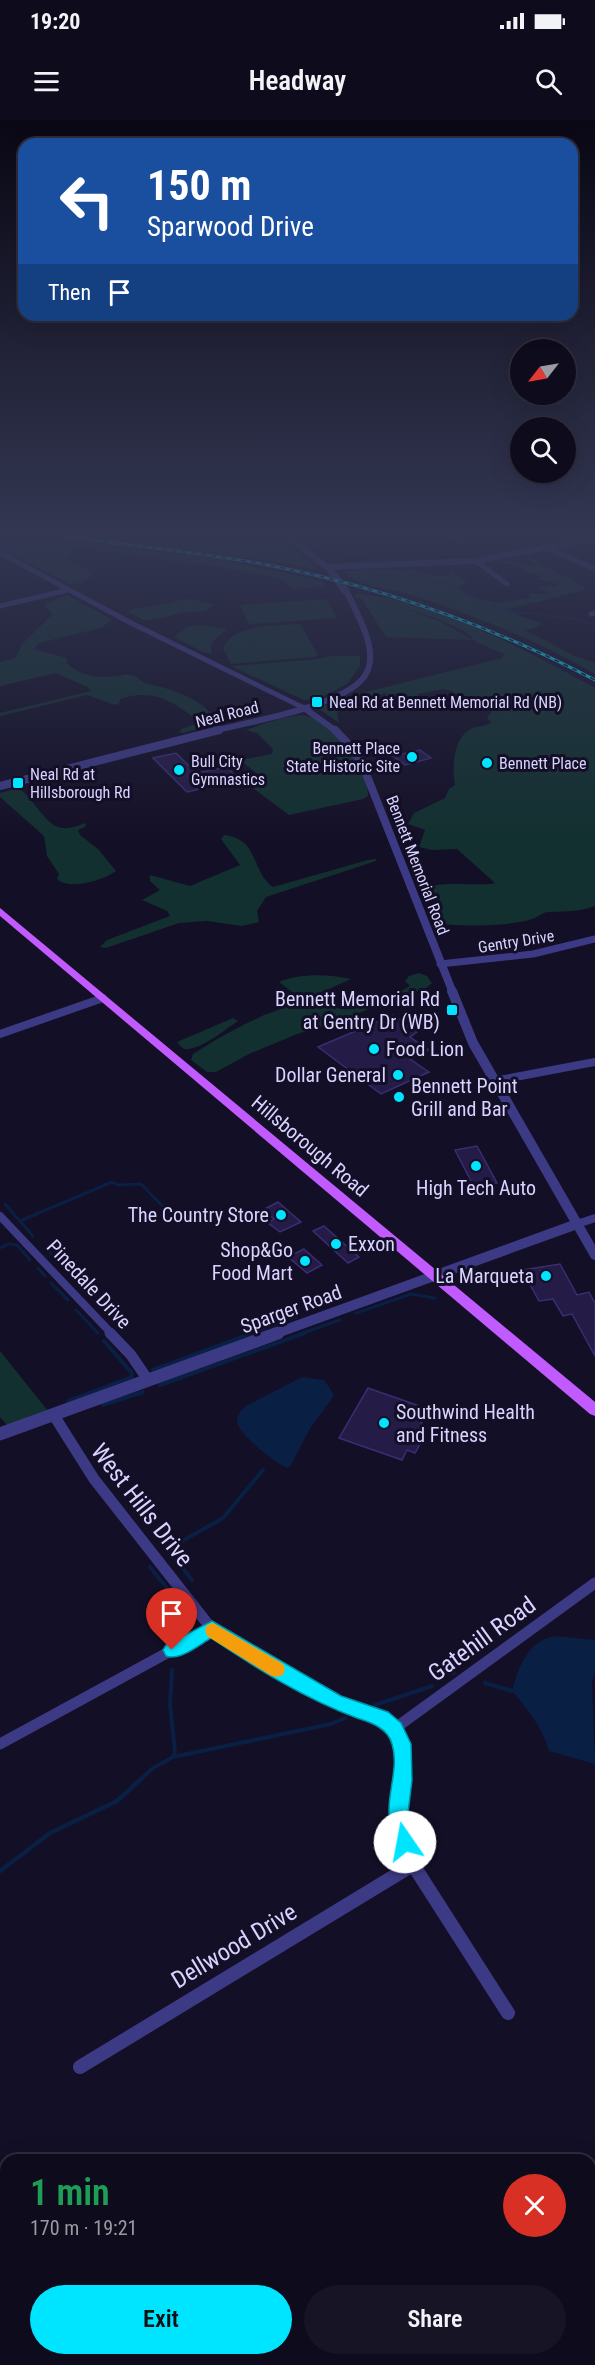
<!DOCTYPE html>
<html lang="en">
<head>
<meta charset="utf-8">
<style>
  :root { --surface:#0e0b1c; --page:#171425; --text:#f1f3f6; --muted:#9b9ba3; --line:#2e2b3b; --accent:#00e5ff }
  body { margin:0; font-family:"Roboto Condensed",sans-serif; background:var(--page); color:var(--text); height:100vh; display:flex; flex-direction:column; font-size:22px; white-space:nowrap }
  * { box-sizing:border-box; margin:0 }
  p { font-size:20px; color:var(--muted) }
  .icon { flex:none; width:33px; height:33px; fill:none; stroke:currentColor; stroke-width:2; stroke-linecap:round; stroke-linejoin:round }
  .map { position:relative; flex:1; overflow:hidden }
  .sheet { position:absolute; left:0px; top:2034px; width:596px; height:212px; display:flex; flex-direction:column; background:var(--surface); border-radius:18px 18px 0 0; box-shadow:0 6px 24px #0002,0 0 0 2px var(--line) }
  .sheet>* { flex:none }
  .top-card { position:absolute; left:18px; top:18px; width:560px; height:183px; border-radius:18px; box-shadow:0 6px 24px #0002,0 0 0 2px var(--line); background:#1a4fa0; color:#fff; overflow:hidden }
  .needle { width:39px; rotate:239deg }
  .fabs { position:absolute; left:510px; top:219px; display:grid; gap:12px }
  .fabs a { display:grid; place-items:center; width:66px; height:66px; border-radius:50%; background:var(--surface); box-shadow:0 6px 24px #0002,0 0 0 2px var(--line); font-size:30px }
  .pin { position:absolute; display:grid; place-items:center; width:51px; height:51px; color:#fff; margin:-62px -26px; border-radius:50% 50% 50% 0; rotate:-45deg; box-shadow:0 0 6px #0007 }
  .pin .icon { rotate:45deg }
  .me { position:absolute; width:66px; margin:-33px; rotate:348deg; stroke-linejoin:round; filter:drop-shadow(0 0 4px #0008) }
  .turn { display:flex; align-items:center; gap:21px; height:126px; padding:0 30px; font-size:27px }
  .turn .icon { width:78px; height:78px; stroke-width:2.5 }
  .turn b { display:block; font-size:42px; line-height:51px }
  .then { display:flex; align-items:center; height:57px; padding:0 30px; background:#0003; gap:12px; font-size:22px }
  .round { display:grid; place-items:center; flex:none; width:63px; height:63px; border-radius:32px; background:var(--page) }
  .summary { display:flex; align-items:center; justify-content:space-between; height:102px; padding:0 30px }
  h1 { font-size:36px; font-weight:600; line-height:45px; color:#1e9e55 }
  .primary-button { display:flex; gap:12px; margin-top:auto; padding:12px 30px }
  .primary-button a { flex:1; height:69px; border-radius:36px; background:var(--accent); color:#111; font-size:24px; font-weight:600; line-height:69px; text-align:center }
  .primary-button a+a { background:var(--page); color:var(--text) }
  .status { display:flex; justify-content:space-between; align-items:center; height:42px; padding:0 30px; background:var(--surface); direction:ltr }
  .status svg { height:16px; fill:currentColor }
  header { display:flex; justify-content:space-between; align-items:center; height:78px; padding:0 30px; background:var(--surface); font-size:27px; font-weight:600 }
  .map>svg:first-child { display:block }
  .green { fill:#12302f }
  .water { fill:#0a1f44 }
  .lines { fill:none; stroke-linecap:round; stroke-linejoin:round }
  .stream-far3 { stroke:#0a1f44; stroke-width:1.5 }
  .stream-far2 { stroke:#0a1f44; stroke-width:3 }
  .stream-far1 { stroke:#0a1f44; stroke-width:4 }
  .stream { stroke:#0a1f44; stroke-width:4.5 }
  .building { fill:#241b47; stroke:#3b2d73; stroke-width:1.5 }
  .minor-far4 { stroke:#3d3a85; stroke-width:5 }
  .minor-far3 { stroke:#3d3a85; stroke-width:7 }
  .minor-far2 { stroke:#3d3a85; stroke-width:8 }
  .minor-far1 { stroke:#3d3a85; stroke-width:11 }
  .minor { stroke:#3d3a85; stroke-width:14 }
  .tertiary-far3 { stroke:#3d3a85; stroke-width:6 }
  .tertiary-far2 { stroke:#3d3a85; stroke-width:8 }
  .tertiary-far1 { stroke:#3d3a85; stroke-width:10 }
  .tertiary { stroke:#3d3a85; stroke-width:13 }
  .primary { fill:#c25bff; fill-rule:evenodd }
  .rail-casing { stroke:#00e5ff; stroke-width:3 }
  .rail { stroke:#130f26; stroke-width:1.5; stroke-dasharray:5; stroke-linecap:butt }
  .route { fill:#00e5ff; stroke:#0095a6; stroke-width:1.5 }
  .slow { fill:#f59e0b }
  .poi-dot { fill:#00e5ff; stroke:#130f26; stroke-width:2 }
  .labels { text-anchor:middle; stroke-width:6; stroke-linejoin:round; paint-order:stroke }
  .far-poi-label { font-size:16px; fill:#d9d4ff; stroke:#130f26; text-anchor:start }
  .far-street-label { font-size:16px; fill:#d9d4ff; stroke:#130f26 }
  .poi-label { font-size:20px; fill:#d9d4ff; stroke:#130f26; text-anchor:end }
  .street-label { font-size:20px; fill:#d9d4ff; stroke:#130f26 }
  .near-street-label { font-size:24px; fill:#d9d4ff; stroke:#130f26 }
</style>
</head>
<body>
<div class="status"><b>19:20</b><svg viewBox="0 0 49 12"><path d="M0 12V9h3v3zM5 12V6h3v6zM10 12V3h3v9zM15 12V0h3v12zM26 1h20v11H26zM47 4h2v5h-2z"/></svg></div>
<header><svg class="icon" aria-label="menu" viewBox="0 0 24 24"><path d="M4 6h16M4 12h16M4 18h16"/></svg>Headway<svg class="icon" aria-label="search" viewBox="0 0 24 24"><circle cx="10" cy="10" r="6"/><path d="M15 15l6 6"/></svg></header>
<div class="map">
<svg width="595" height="2245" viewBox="0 0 595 2245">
  <rect width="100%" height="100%" fill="#130f26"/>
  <!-- green -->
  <g class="green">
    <polygon points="0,411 19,411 58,420 206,437 322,461 325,467 292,469 284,461 275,457 222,447 82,428 73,430 68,440 89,450 93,455 83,463 70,464 0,428"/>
    <polygon points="48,411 193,411 190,413 194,416 231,419 276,415 315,447 316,450 292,444"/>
    <path d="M525,435C542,443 555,454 573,459L572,462L588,469L509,489L522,497L542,503L536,508L525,510L573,535L595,543V554C538,521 476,496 415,476C392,468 360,468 342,451L378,449L412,450L439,456L450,454L451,450L457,456L468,461L459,467L468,475L492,482L501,483L530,478L529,474H552L537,467L556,466L558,464L536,459L542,457L534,453L514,452L526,450L513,444L497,442L506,441L536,446Z"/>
    <path d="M355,474C427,477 531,533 595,568V786C579,792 567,791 549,792C543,792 538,797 532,799C511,806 456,808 435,802L424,777C426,774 427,770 429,768C438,760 482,767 495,763L457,729L432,730L419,727L425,710L408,704L414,693L445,678L449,669L455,665C452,647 453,616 473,608C479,606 485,606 491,603L487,597L492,592L455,579L452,571L444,569L417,574L421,580L419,583L385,575L388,572C372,577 357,583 341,587L337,594L339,603L318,588L362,573L502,538L504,534L476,522L466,512L438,499L375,478L439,501L473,520L386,517L362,479L354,476Z"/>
    <path d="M67,475L112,500L101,508L39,523L33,529L67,538V543C82,557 98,558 118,556C122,555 128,554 132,555C137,557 142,562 148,564C166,567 213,581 215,604L183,613L179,612L181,609L199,603L198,601C174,581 152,568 120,579L119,583L115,585L87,575L0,596V593L91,571L87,567L56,553L0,566V542L15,538L23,523L53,494L45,486V484Z"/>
    <polygon points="188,479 215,484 205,491 187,492 146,501 129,492 129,490"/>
    <polygon points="326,479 337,498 249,504 240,485"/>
    <path d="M300,504L318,535L315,537L231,544L223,528C234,503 277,506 300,504Z"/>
    <polygon points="200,505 227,509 215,519 211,526 212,534 203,532 174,517 187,507"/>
    <polygon points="330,536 360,536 360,546 347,564 322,577 304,580 231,546 318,539"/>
    <path d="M301,595C333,598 368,644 368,676L363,679L289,695L253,668L261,662L260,656L240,640L272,634L273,629L257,613L246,610C264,604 281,597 301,595Z"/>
    <path d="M18,668C33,676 46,708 63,708C70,709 79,705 86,703L85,707L78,710L80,715L98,729L116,751C103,760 70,771 57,759L59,754L47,736L44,716L0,677V673Z"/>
    <path d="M224,715C260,719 251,752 273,767L368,740L376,739V741L266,777L257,791L259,802L242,806L207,801L179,803L106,828L100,827L107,820L170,796L167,791L142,780L160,770L150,761V755L190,766L240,745L221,719Z"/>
    <path d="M419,853L427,856L432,863L426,868L384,882L344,900L297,914L249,934L216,952H207L191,940L193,934C213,921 235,908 258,898C273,890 287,891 296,875L279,862C300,853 329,854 351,859L320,873C326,881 332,887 342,889C356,892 397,874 410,866L405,861L409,856Z"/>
    <path d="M233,898L238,901C226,909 203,928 188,929C183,930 180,926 177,922Z"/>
    <polygon points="0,1231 48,1291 8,1306 0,1297"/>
  </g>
  <!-- water -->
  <g class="water">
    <path d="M302,1257L324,1260L333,1273V1277L309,1310L290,1347L287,1348C276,1343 238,1314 237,1302C236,1295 242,1290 246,1286Z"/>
    <path d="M556,1516L595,1520V1552L592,1562L595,1644L549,1631C543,1609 528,1589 512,1571C519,1546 528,1520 556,1516Z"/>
  </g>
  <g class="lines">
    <!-- stream-far3 -->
    <g class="stream-far3">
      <polyline points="170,411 201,419 280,419"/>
      <polyline points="296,418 335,430 373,436 381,442"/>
      <polyline points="391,448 451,466 479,480 510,491 574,499 595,505"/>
    </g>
    <!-- stream-far2 -->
    <g class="stream-far2">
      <polyline points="5,1084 33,1116"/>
      <polyline points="20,1101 112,1062 118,1065 141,1064 174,1098"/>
      <polyline points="10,1124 17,1125 30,1140"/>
      <polyline points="0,1128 9,1124"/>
      <polyline points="46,1128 65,1149"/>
      <polyline points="38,1148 45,1156"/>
      <polyline points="71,1155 85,1171"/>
      <polyline points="51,1163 68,1180"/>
      <polyline points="76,1190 98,1213"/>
      <polyline points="356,1193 411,1174 435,1178"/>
      <polyline points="249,1214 296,1197"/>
      <polyline points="300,1214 340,1200"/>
    </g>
    <!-- stream-far1 -->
    <g class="stream-far1">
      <polyline points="153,1250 253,1213"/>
      <polyline points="160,1265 305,1213"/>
      <polyline points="68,1281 132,1257 131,1252 104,1221"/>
      <polyline points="103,1285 143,1272"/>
      <polyline points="161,1422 171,1432"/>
      <polyline points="168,1429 223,1398 263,1350"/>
      <polyline points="178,1442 192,1460"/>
      <polyline points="150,1447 178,1482"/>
      <polyline points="172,1550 170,1584 175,1632 173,1637"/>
      <polyline points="448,1553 454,1553"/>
      <polyline points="485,1563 512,1571"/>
      <polyline points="375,1585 432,1566"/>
      <polyline points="139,1661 153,1648 173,1637 331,1604 345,1598"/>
    </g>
    <!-- stream -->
    <polyline class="stream" points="0,1751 50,1713 117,1681 140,1660"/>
  </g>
  <!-- building -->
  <g class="building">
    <polygon points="420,630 431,638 405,645 393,636"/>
    <polygon points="176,633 196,653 227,647 239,660 187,672 153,638"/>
    <polygon points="393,895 417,912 410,917 429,930 410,939 429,952 381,974 318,927"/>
    <polygon points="477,1026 497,1063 474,1067 455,1030"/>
    <polygon points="278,1082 301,1102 280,1112 268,1103 274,1099 263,1090"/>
    <polygon points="324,1106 359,1137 348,1143 313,1111"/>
    <polygon points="304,1129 322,1145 307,1153 288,1137"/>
    <polygon points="560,1144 577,1175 589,1172 595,1183 595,1236 572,1194 563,1196 553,1179 539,1181 522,1150"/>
    <polygon points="368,1268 428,1289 413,1321 420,1324 415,1333 407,1330 402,1340 339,1318"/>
  </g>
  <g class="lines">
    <!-- minor-far4 -->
    <g class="minor-far4">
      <polyline points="441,411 463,421"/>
      <polyline points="449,415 467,411"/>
      <polyline points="545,427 595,449"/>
      <polyline points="0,433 133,504 304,588"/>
      <polyline points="476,441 507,464"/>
      <polyline points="0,486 68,470"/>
      <polyline points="591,494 595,493"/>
    </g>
    <!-- minor-far3 -->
    <polyline class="minor-far3" points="440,844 533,834 595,819"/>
    <!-- minor-far2 -->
    <g class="minor-far2">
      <polyline points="0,914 103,878"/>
      <polyline points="494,961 595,942"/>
      <polyline points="0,1096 112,1214"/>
      <polyline points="577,1104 595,1098"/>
    </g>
    <!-- minor-far1 -->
    <g class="minor-far1">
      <polyline points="110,1213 131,1235 148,1260"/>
      <path d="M53,1294L94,1359L211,1508C242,1537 300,1566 339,1583C357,1591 380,1592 393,1608C405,1623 404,1643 402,1661"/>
      <polyline points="394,1609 595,1463"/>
      <polyline points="0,1624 211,1509"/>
    </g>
    <!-- minor -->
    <g class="minor">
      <path d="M402,1660C398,1690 399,1715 412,1743L508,1893"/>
      <polyline points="80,1947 411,1746"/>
      <polyline points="590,2114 595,2110"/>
      <polyline points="416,2245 424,2240"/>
    </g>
    <!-- tertiary-far3 -->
    <g class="tertiary-far3">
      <polyline points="282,411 329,449"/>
      <polyline points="327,447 476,441 595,418"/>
      <polyline points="304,588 336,611"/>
      <path d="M213,611C249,602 343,586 364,557C375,542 369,520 362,504C353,485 345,463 329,449L345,472"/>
    </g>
    <!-- tertiary-far2 -->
    <g class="tertiary-far2">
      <polyline points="335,610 352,628 363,646 453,873"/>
      <polyline points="0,666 219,610"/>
    </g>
    <!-- tertiary-far1 -->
    <g class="tertiary-far1">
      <polyline points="452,871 473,923 595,1135"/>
      <polyline points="274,1214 577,1104"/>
    </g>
    <!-- tertiary -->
    <polyline class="tertiary" points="0,1314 278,1213"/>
    <!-- primary -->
    <polygon class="primary" points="0,788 595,1282 595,1296 590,1294 0,796"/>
    <!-- rail casing -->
    <g class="rail-casing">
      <path id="rail" d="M33,411C108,424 183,430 258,443C376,465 488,504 595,560"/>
    </g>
    <!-- rail -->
    <use href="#rail" class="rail"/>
  </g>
  <!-- sky -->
  <linearGradient id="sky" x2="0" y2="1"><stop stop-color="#0a0815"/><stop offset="0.57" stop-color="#333752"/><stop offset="1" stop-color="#333752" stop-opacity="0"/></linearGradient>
  <rect width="595" height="725" fill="url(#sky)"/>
  <!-- route -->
  <path class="route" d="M212,1501L341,1576L388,1592L401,1603L411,1624L412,1660L408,1693L415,1722L412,1729L405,1731L398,1729C394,1718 389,1704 389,1693C388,1671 399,1646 392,1624C388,1608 370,1602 357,1598C305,1579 256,1548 211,1518C199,1525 180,1541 166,1536L163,1530L166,1525Z"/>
  <!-- slow -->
  <polygon class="slow" points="213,1503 283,1544 285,1549 283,1555 276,1557 270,1555 207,1516 205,1510 207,1505"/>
  <!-- markers -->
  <g class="poi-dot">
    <rect x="311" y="576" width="12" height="12" rx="3"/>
    <circle cx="412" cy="637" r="6"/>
    <circle cx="487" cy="643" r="6"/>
    <circle cx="179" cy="650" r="6"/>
    <rect x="12" y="657" width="12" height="12" rx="3"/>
    <rect x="446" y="884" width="12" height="12" rx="3"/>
    <circle cx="374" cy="929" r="6"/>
    <circle cx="398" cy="955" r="6"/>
    <circle cx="399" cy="977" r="6"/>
    <circle cx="476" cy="1046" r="6"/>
    <circle cx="281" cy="1095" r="6"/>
    <circle cx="336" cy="1124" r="6"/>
    <circle cx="305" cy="1141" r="6"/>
    <circle cx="546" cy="1156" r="6"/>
    <circle cx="384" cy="1303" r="6"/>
  </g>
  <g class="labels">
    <!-- far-poi labels -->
    <g class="far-poi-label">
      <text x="329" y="588">Neal Rd at Bennett Memorial Rd (NB)</text>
      <text x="400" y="634" text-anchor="end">Bennett Place<tspan x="400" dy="18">State Historic Site</tspan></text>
      <text x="191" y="647">Bull City<tspan x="191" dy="18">Gymnastics</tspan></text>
      <text x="499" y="649">Bennett Place</text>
      <text x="30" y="660">Neal Rd at<tspan x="30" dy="18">Hillsborough Rd</tspan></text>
    </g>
    <!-- far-street labels -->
    <g class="far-street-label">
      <text transform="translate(227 594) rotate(-14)" y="6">Neal Road</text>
      <text transform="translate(418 745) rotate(69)" y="6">Bennett Memorial Road</text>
      <text transform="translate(516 821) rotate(-9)" y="6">Gentry Drive</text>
    </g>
    <!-- poi labels -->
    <g class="poi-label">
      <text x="440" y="886">Bennett Memorial Rd<tspan x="440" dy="23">at Gentry Dr (WB)</tspan></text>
      <text x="386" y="936" text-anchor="start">Food Lion</text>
      <text x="386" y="962">Dollar General</text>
      <text x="411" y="973" text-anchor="start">Bennett Point<tspan x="411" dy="23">Grill and Bar</tspan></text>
      <text x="476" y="1075" text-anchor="middle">High Tech Auto</text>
      <text x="269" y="1102">The Country Store</text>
      <text x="348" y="1131" text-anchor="start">Exxon</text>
      <text x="293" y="1137">Shop&amp;Go<tspan x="293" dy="23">Food Mart</tspan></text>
      <text x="534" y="1163">La Marqueta</text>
      <text x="396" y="1299" text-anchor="start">Southwind Health<tspan x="396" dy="23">and Fitness</tspan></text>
    </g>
    <!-- street labels -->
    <g class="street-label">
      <text transform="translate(310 1026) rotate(40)" y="7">Hillsborough Road</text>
      <text transform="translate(89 1164) rotate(47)" y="7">Pinedale Drive</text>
      <text transform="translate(291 1189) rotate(-20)" y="7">Sparger Road</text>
    </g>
    <!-- near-street labels -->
    <g class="near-street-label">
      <text transform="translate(142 1385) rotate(52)" y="8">West Hills Drive</text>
      <text transform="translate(482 1519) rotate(-36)" y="8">Gatehill Road</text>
      <text transform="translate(234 1826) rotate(-31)" y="8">Dellwood Drive</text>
    </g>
  </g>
</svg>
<div class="fabs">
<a><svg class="needle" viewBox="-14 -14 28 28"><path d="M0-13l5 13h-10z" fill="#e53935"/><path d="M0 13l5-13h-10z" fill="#9b9ba3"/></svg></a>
<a><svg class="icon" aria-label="search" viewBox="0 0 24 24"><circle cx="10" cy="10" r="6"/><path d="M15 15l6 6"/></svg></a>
</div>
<div class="pin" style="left:172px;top:1530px;background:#d93025"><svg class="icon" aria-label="arrive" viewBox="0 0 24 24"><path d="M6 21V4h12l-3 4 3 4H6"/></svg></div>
<svg class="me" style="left:405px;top:1722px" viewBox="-20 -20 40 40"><circle r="19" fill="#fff"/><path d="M0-13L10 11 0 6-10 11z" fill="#00e5ff"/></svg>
<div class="top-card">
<div class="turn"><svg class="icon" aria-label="left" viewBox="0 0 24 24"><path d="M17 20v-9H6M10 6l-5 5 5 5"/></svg><div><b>150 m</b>Sparwood Drive</div></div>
<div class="then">Then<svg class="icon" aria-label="arrive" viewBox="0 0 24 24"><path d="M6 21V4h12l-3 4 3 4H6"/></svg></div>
</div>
<section class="sheet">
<div class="summary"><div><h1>1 min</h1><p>170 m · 19:21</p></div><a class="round" style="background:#d93025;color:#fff"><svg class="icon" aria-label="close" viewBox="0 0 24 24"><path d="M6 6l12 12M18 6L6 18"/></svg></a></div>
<div class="primary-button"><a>Exit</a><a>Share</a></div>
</section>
</div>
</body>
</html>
